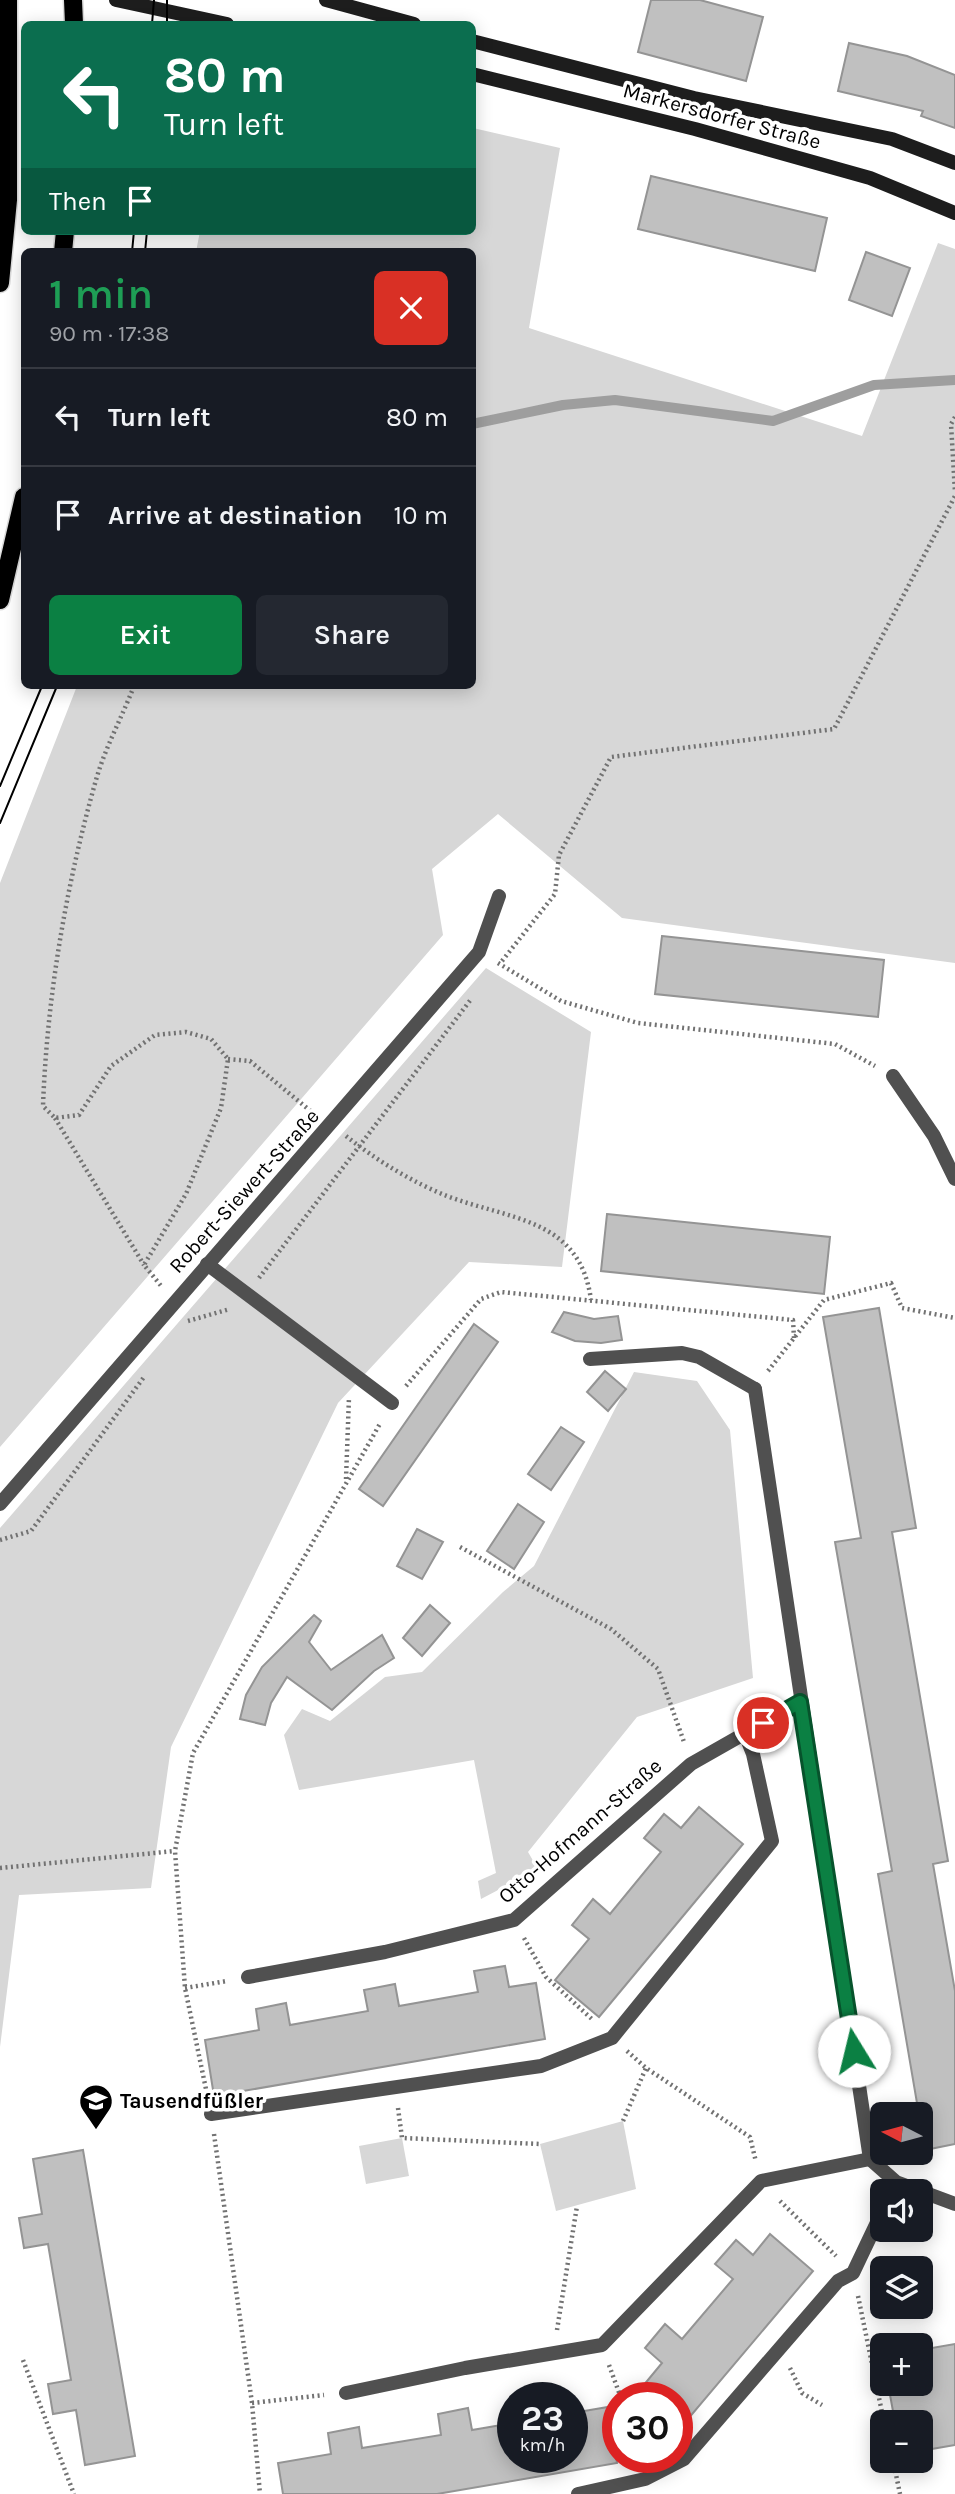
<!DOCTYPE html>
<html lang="en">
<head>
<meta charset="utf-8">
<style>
  :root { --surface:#171b24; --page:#242831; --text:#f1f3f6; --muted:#9ea1a6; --line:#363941; --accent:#0b8043 }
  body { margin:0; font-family:Karla,sans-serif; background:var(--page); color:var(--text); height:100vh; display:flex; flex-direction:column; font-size:26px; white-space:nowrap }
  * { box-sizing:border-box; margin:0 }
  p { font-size:23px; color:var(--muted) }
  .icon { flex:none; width:38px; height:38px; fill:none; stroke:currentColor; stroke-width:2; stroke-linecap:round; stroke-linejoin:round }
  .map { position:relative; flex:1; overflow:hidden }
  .sheet { position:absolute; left:21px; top:248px; width:455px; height:441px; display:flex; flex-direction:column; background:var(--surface); border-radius:10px; box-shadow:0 4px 18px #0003 }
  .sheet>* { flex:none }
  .guide { position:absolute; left:21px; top:21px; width:455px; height:214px; border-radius:10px; box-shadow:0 4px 18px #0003; background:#0b6e4f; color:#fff; overflow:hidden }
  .needle { width:46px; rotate:276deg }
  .buttons { position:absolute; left:870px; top:2102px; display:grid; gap:14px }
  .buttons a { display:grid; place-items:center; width:63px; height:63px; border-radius:10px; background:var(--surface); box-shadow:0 4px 18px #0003; font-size:35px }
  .speed { position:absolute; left:497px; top:2382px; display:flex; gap:14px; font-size:35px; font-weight:700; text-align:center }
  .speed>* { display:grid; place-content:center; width:91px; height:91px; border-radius:50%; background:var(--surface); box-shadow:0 4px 18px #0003; line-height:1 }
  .speed small { font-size:18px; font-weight:400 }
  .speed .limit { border:10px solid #d22; background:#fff; color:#111 }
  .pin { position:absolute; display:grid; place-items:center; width:60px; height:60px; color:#fff; margin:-30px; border:4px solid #fff; border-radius:50%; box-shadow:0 2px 7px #0007 }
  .me { position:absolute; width:77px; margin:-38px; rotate:351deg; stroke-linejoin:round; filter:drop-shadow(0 0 5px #0008) }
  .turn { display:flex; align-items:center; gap:24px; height:147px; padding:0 28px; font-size:32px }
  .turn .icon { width:91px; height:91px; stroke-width:2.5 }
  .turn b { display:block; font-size:49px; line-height:60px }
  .then { display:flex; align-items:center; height:66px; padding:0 28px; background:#0003; gap:14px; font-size:26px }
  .round { display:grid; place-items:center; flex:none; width:74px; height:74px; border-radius:10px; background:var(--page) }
  .head { display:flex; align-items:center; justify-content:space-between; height:119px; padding:0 28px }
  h1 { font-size:42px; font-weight:600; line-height:52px; color:#1e9e55 }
  .cta { display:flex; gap:14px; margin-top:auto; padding:14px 28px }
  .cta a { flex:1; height:80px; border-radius:10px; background:var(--accent); color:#fff; font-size:28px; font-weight:600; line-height:80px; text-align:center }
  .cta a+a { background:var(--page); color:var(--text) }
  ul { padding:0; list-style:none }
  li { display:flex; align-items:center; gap:21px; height:98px; padding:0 28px; border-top:2px solid var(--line) }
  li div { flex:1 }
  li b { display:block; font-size:26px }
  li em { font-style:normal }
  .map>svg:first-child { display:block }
  .green { fill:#d7d7d7 }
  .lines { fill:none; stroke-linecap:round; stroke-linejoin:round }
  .stream { stroke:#9e9e9e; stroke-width:10 }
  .building { fill:#c0c0c0; stroke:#949494; stroke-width:2 }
  .primary-casing { stroke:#dbdbdb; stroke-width:21 }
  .path { stroke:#727272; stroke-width:4.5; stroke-dasharray:2 3.5; stroke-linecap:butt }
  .service { stroke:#505050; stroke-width:14 }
  .minor { stroke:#505050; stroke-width:14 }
  .secondary { stroke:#1d1d1d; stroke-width:14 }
  .primary { stroke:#000; stroke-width:18 }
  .tram { stroke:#000; stroke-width:2 }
  .route-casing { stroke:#07532c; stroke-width:18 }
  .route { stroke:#0b8043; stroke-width:12 }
  .labels { text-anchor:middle; stroke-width:7; stroke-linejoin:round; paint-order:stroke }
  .street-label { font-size:21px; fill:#000; stroke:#fff }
  .poi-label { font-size:21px; font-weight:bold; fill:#000; stroke:#fff; text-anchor:start }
</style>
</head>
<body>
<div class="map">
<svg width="955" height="2494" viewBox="0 0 955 2494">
  <rect width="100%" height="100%" fill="#fff"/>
  <!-- green -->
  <g class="green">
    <polygon points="473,128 560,148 529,328 862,436 938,243 955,249 955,963 622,918 498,814 432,869 443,935 0,1447 0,883 77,686 472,686 472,252 196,252 200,231 472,231"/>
    <polygon points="486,968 591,1032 562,1267 469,1262 338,1403 171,1747 151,1888 19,1895 0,2047 0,1528"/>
    <polygon points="634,1372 697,1381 730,1430 753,1678 637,1717 528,1852 538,1869 481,1899 478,1881 496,1873 474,1760 299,1790 284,1735 302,1709 330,1721 385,1677 422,1672 503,1592 534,1566"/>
    <polygon points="623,2121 636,2189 556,2211 540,2144"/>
    <polygon points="402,2138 409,2176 366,2184 359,2146"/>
  </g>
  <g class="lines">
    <!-- stream -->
    <polyline class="stream" points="472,424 563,405 615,400 773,421 874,385 955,380"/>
  </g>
  <!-- building -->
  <g class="building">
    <polygon points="651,0 700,0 763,17 746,81 638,52"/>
    <polygon points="849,43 907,56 955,75 955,128 921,116 923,111 838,91"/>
    <polygon points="651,176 827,218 815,271 638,229"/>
    <polygon points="866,252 910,268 892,316 849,300"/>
    <polygon points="662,936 884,960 878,1017 655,994"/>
    <polygon points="607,1214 830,1237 824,1294 601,1271"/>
    <polygon points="879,1308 916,1528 892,1532 948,1861 933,1864 955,1991 955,2144 925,2150 878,1874 892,1871 835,1542 861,1538 823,1317"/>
    <polygon points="564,1312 594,1319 618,1316 622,1340 601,1343 575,1341 552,1332"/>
    <polygon points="474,1324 498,1342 383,1506 359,1489"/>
    <polygon points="605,1371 626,1389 608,1411 587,1392"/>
    <polygon points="561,1427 584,1442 551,1490 528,1474"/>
    <polygon points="518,1504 544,1522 514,1569 487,1551"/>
    <polygon points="417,1529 443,1542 422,1579 397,1566"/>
    <polygon points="430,1605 450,1623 422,1656 403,1638"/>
    <polygon points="314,1615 321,1621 309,1642 331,1670 382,1635 394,1658 374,1671 332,1710 287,1677 271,1703 265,1725 240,1719 246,1695 262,1667"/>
    <polygon points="699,1807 743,1844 599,2017 555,1980 589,1939 572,1925 593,1899 610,1914 661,1852 644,1838 664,1814 681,1828"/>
    <polygon points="505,1966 509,1987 536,1983 545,2039 214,2096 205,2040 259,2030 256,2009 286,2003 290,2025 368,2011 364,1990 395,1984 399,2006 478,1992 474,1971"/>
    <polygon points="83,2150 135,2456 85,2465 76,2410 53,2414 48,2384 71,2380 48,2244 24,2248 19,2218 42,2214 33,2159"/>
    <polygon points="770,2234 813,2271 677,2432 677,2398 633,2398 662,2363 645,2348 665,2324 682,2339 733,2279 715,2264 736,2240 753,2255"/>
    <polygon points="955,2344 955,2445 920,2451 920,2422 895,2422 888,2384 920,2384 920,2350"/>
    <polygon points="608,2407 617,2463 437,2494 283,2494 278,2463 331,2454 328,2433 359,2427 362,2448 441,2435 438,2414 468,2408 472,2430 513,2423 513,2457 572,2457 572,2413"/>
  </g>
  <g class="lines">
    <!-- primary casing -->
    <g class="primary-casing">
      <g id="primary">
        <polyline points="73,0 74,24"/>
        <polyline points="63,252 65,231"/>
        <polyline points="0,283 8,200 8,0"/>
        <polyline points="0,600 24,497"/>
      </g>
    </g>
    <!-- path -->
    <g class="path">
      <polyline points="955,417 951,424 955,492"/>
      <path d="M134,686C122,717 105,748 96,780C66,885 47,997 43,1106L55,1118L79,1115L111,1066L155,1035L186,1032L211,1039L228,1059L221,1108L186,1194L144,1265L162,1287"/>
      <polyline points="502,961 555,894 559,855 611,757 834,729 955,496"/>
      <polyline points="498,963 561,1001 638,1023 835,1044 875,1066"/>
      <polyline points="228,1059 250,1061 313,1113"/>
      <polyline points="55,1118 144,1265"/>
      <path d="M346,1136C376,1160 412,1182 447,1196C510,1220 580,1218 591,1300"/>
      <polyline points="259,1278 472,998"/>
      <polyline points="188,1321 230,1309"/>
      <polyline points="768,1371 824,1300 891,1283 902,1308 955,1318"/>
      <polyline points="406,1386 481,1299 501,1292 793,1320 794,1338"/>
      <polyline points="346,1479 349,1397"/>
      <polyline points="0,1540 31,1531 144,1377"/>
      <polyline points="460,1547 611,1629 658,1669 684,1742"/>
      <polyline points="0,1868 175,1851"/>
      <polyline points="524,1938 546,1977 594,2021"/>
      <polyline points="185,1988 227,1981"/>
      <polyline points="627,2051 646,2068 750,2137 756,2162"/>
      <polyline points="207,2094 185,1988 175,1851 193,1753 381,1422"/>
      <polyline points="398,2108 402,2138 540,2144"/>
      <polyline points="623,2121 646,2068"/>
      <polyline points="214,2134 252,2403 260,2494"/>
      <polyline points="780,2201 836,2256"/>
      <polyline points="858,2296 884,2422"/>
      <polyline points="557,2330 577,2206"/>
      <polyline points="23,2360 74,2494"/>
      <polyline points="609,2365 621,2398"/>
      <polyline points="790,2368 802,2393 822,2405"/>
      <polyline points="252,2403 324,2395"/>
      <polyline points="893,2460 900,2494"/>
    </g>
    <!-- service -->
    <g class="service">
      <polyline points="207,1264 392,1403"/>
      <polyline points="590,1359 682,1353 699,1357 755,1389"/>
      <polyline points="211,2114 541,2066 612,2038 772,1841 753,1754 745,1734"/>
      <polyline points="578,2494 645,2479 684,2459 838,2281 853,2273 882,2212"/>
    </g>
    <!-- minor -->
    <g class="minor">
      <polyline points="893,1076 934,1136 955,1179"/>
      <polyline points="755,1389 870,2159 896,2182 955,2204"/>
      <polyline points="0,1504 479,952 499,896"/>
      <polyline points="248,1977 385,1952 514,1920 691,1764 800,1702"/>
      <polyline points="346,2393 465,2368 602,2345 761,2181 870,2159"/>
    </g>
    <!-- secondary -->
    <g class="secondary">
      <polyline points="116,0 227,24"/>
      <polyline points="326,0 414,24"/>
      <polyline points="472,41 694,98 892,139 955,163"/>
      <polyline points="472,74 695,129 870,178 955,213"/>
    </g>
    <!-- primary -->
    <use href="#primary" class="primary"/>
    <!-- tram -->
    <g class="tram">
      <polyline points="152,24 154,0"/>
      <polyline points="167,24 167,0"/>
      <polyline points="132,252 134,231"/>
      <polyline points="145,252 147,231"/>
      <polyline points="0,786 42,686"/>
      <polyline points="0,823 57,686"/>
    </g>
  </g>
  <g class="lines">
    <!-- route casing -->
    <g class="route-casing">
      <polyline id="route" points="763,1723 800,1702 854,2051"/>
    </g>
    <!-- route -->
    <use href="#route" class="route"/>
  </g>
  <!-- icons -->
  <defs>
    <g id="school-pin" transform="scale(1.75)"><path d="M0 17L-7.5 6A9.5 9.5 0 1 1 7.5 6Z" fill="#000" stroke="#fff"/><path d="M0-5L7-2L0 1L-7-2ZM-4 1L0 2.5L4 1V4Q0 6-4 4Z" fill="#fff"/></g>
  </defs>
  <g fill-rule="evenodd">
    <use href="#school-pin" x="96" y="2101"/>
  </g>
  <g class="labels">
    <!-- street labels -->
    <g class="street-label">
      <text transform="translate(722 116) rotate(15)" y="7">Markersdorfer Straße</text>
      <text transform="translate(244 1191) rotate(-48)" y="7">Robert-Siewert-Straße</text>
      <text transform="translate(580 1831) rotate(-41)" y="7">Otto-Hofmann-Straße</text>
    </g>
    <!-- poi labels -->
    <g class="poi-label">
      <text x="120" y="2108">Tausendfüßler</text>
    </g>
  </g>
</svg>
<div class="buttons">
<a><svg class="needle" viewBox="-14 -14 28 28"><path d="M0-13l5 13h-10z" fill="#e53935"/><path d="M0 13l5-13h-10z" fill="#9ea1a6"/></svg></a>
<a><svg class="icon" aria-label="sound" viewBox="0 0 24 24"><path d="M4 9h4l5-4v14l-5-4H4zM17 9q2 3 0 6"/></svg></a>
<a><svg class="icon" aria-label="layers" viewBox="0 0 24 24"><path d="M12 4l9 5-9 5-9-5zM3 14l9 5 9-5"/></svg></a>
<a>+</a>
<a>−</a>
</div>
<div class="speed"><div>23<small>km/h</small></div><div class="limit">30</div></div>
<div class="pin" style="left:763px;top:1723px;background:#d93025"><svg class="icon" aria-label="arrive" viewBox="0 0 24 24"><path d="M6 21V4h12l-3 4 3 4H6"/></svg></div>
<svg class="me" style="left:854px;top:2051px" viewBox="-20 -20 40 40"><circle r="19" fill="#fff"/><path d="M0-13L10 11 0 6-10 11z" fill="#0b8043"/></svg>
<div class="guide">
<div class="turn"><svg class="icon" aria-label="left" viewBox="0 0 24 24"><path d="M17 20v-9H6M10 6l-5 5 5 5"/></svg><div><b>80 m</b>Turn left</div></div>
<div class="then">Then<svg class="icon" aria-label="arrive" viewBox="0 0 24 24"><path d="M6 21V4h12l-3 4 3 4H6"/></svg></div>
</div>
<section class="sheet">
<div class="head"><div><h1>1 min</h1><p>90 m · 17:38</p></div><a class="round" style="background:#d93025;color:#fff"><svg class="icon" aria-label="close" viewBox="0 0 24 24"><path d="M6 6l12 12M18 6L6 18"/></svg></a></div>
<ul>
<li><svg class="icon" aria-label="left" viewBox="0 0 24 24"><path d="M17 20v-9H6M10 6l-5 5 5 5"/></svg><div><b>Turn left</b></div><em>80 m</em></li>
<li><svg class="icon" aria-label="arrive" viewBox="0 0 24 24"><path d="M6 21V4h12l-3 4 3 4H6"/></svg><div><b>Arrive at destination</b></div><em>10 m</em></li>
</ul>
<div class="cta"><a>Exit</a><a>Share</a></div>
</section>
</div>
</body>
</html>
